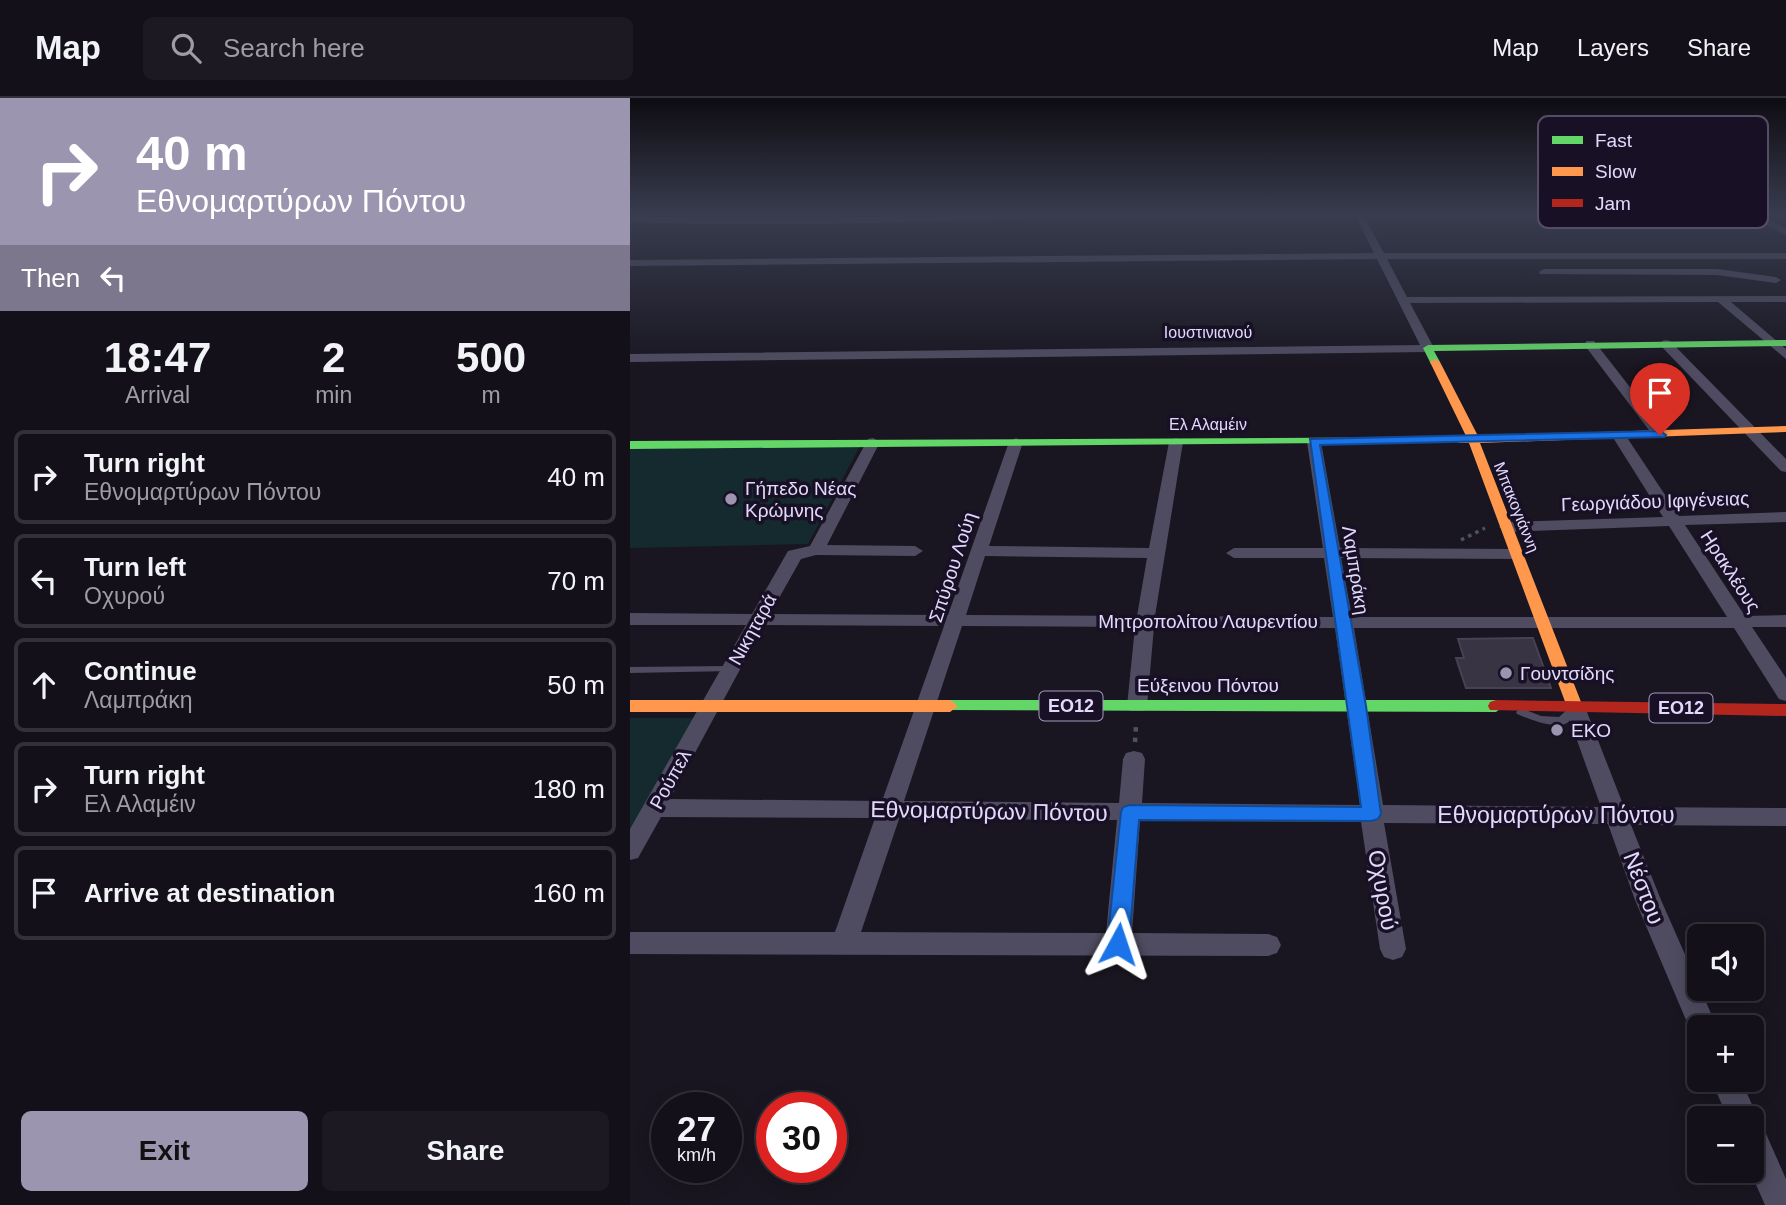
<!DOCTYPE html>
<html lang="en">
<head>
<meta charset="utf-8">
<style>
  :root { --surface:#131019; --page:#1c1922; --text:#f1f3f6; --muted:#9d9da2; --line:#323038; --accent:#9c95b0 }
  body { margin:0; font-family:Helvetica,sans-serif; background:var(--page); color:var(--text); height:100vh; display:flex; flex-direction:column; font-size:26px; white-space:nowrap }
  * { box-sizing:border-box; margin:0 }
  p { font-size:23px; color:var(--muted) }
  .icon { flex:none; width:38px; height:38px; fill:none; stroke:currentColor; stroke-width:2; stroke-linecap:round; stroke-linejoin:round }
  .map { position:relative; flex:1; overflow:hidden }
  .sheet { display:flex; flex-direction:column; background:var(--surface); width:630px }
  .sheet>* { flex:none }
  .top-card { background:#9c95b0; color:#fff; overflow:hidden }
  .fabs { position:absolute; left:1057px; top:826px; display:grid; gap:14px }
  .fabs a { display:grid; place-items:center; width:77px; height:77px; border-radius:10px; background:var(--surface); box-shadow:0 4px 18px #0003,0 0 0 2px var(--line); font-size:35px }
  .speed { position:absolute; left:21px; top:994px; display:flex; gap:14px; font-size:35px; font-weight:700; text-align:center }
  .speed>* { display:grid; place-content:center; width:91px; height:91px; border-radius:50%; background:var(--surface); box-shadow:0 4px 18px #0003,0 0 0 2px var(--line); line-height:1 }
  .speed small { font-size:18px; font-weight:400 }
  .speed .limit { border:10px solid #d22; background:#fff; color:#111 }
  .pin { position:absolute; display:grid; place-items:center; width:60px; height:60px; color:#fff; margin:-72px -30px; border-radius:50% 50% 50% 0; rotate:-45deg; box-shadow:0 0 7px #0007 }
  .pin .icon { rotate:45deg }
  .me { position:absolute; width:77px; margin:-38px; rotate:5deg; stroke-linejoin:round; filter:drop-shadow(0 0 5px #0008) }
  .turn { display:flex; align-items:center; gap:24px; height:147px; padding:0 21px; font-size:32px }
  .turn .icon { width:91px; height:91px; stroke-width:2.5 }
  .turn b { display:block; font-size:49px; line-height:60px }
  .then { display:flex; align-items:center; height:66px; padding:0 21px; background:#0003; gap:14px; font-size:26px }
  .eta { display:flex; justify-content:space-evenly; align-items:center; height:119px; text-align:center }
  .eta b { font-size:42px; font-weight:800; line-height:49px }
  .primary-button { display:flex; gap:14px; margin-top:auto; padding:14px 21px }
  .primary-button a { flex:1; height:80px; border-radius:10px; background:var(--accent); color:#111; font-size:28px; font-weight:800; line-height:80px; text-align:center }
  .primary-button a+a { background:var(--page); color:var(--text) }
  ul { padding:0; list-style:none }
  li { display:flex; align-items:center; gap:21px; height:94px; margin:0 14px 10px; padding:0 7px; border:4px solid var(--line); border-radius:10px }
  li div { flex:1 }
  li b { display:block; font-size:26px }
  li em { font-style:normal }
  header { display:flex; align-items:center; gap:42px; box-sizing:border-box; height:98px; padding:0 35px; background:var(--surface); border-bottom:2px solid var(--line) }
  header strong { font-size:33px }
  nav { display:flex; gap:38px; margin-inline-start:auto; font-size:24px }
  .search { width:490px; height:63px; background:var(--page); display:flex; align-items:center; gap:18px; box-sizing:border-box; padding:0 24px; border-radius:10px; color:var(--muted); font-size:26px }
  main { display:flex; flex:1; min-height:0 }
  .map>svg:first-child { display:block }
  .green { fill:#152a2e }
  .building { fill:#393443; stroke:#474154; stroke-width:2 }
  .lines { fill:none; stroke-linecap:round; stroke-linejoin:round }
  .path-far2 { stroke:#4b5362; stroke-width:2; stroke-dasharray:2 2.5; stroke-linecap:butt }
  .path-far1 { stroke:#4b5362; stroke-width:3.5; stroke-dasharray:3.5 4.5; stroke-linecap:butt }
  .path { stroke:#4b5362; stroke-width:4.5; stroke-dasharray:4.5 6; stroke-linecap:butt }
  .lane { fill:#4f4c61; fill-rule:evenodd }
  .street { fill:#4f4c61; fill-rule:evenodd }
  .fast { fill:#63d668; fill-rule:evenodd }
  .slow { fill:#ff974d; fill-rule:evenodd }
  .jam { fill:#b3261e; fill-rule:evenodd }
  .route { fill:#1a73e8; stroke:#114b97; stroke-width:2 }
  .poi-dot { fill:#9c95b0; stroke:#181126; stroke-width:2.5 }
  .labels { text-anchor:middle; stroke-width:7; stroke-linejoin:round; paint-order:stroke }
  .far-street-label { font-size:16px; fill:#e2d9fd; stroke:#181126 }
  .shield { fill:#181126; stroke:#a59dbc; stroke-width:2 }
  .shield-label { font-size:18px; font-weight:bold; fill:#e2d9fd }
  .poi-label { font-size:19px; fill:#e2d9fd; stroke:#181126; text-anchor:start }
  .street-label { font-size:19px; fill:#e2d9fd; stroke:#181126 }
  .near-street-label { font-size:23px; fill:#e2d9fd; stroke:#181126 }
  .key { fill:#181126; stroke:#554d66; stroke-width:2 }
  .key-label { font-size:19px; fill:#e2d9fd }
</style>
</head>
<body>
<header>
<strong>Map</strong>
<div class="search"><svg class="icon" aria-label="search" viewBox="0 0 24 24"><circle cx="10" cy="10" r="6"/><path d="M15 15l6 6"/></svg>Search here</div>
<nav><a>Map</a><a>Layers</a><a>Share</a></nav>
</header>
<main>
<section class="sheet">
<div class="top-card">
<div class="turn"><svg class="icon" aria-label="right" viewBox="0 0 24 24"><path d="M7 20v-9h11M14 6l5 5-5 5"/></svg><div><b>40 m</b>Εθνομαρτύρων Πόντου</div></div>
<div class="then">Then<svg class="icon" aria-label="left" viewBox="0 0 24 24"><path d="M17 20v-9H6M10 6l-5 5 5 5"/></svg></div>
</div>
<div class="eta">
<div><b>18:47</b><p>Arrival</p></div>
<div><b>2</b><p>min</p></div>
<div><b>500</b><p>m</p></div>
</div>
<ul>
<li><svg class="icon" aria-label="right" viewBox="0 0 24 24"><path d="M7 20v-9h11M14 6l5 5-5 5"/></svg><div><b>Turn right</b><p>Εθνομαρτύρων Πόντου</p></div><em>40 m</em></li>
<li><svg class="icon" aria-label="left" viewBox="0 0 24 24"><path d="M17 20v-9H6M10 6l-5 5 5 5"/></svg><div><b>Turn left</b><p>Οχυρού</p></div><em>70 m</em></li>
<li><svg class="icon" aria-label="ahead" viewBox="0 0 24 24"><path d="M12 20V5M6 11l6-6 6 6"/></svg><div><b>Continue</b><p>Λαμπράκη</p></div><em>50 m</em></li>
<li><svg class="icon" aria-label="right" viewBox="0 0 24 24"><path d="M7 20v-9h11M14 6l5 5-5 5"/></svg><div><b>Turn right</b><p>Ελ Αλαμέιν</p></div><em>180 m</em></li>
<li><svg class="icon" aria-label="arrive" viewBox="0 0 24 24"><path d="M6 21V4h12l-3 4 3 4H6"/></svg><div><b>Arrive at destination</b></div><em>160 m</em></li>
</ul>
<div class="primary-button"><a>Exit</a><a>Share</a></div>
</section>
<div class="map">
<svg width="1156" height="1107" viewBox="0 0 1156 1107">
  <rect width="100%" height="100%" fill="#191621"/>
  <!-- green -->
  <g class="green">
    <polygon points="230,348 178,446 0,450 0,350"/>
    <polygon points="0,620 69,620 0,739"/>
  </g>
  <!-- building -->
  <polygon class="building" points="903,540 921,590 836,590 826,560 834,560 828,541"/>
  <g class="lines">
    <!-- path-far2 -->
    <polyline class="path-far2" points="914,115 930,125"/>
    <!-- path-far1 -->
    <polyline class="path-far1" points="831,442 855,430"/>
    <!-- path -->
    <polyline class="path" points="505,644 506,627"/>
    <!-- lane -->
    <g class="lane">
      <polygon points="100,568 103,569 105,571 103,573 0,575 0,569"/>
      <path d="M943,609L948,612C945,616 941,622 937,625C925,632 899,621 887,616L886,614L891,610L911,618L929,619L939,610Z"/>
    </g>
    <!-- street -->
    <g class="street">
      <path d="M321,115H472L468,118C312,123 156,130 0,124V118L99,122L320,117Z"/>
      <polygon points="724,115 732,115 754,155 1156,155 1156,161 757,161 777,199 1156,198 1156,204 1101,204 1156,251 1156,261 1088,204 780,205 804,250 798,254 0,264 0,256 790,247 747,161 0,168 0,162 744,155"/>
      <polygon points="1114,115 1125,115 1156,130 1156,137"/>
      <polygon points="914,171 1087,171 1146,179 1151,182 1146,185 1087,177 910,176 909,174"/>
      <polygon points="1036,242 1040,243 1156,361 1156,374 1151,373 1032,249 1032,243"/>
      <polygon points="956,243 964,243 1035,334 1035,340 1025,340 956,249"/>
      <path d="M989,334L994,335L1049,418L1156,414V424L1055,427L1115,518L1156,517V529H1122L1156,580V603L1149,601L1104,530H724L753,707L971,709L935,609L938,604H952L955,609L994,709L1156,710V728L1001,727L1031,802L1087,929H1069V941L1063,938L1059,929L1005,802L978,726L754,725L776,851L772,859L763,862L754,859L750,851L731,724L510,723L502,835L638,836L647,839L651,847L647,855L638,858L0,856V834H205L245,720L31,719L8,760L0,762V731L116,527H0V515L122,516L158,453L180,448L238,341L243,340L250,344L197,447L285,448L293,453L285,458L186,457L171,461L140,516L318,517L379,344L386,340L393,344L359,448L519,450L539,344L546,340L553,344L525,518L703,519L694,460H604L596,455L604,450H693L677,344L684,340L691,344L710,450L888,451L896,456L888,461L711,460L722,519H1097L1039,428L877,434L869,429L877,424L1033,419L982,338ZM355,458L517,460L507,518L336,517ZM134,527L314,528L252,703L40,701ZM332,528L505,529L497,608L500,613H514L517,608L524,529L705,530L730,707L512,705L515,661L512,655L504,653L496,655L493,661L489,705L274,703ZM269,721L487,722L476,835L231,834Z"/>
      <polygon points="1081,982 1111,982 1128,1020 1126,1026 1133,1029 1156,1081 1156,1107 1135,1107 1120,1073 1122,1020 1098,1020"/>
    </g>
    <!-- fast -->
    <g class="fast">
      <polygon points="1156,242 1156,248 804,253 810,264 805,267 801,266 793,250 798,247"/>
      <polygon points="829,339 835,342 833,344 0,351 0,343"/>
      <polygon points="320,602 866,602 874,608 866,614 314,612 312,608"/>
    </g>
    <!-- slow -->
    <g class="slow">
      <polygon points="805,261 810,264 848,338 1156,328 1156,334 850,345 953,609 951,613 939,613 937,609 839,345 829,345 823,342 836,338 800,264"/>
      <polygon points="0,602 320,602 328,608 320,614 0,614"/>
    </g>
    <!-- jam -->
    <polygon class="jam" points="866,602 1156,606 1156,618 860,612 858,608 860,604"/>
  </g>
  <!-- sky -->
  <linearGradient id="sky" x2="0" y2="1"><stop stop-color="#0e0c12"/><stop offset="0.43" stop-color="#383c4e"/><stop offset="1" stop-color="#383c4e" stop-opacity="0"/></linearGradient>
  <rect width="1156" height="270" fill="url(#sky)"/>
  <!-- route -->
  <polygon class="route" points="1030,333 1036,337 1034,339 690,347 736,608 751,716 748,721 741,723 509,722 499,846 495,853 488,856 480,853 477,846 491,714 493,709 500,707 731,709 680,341"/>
  <!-- markers -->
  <g class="poi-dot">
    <circle cx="101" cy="401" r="7"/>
    <circle cx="876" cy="575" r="7"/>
    <circle cx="927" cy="632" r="7"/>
  </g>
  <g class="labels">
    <!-- far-street labels -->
    <g class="far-street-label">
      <text x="578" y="240">Ιουστινιανού</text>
      <text x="578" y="332">Ελ Αλαμέιν</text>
      <text transform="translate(887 409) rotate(68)" y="6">Μπακογιάννη</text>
    </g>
    <!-- shield labels -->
    <g class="shield">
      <rect x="409.5" y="593.5" width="63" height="29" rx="5"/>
      <rect x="1019.5" y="595.5" width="63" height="29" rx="5"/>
    </g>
    <g class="shield-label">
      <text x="441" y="614">ΕΟ12</text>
      <text x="1051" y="616">ΕΟ12</text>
    </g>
    <!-- poi labels -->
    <g class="poi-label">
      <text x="115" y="397">Γήπεδο Νέας<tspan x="115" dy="22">Κρώμνης</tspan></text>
      <text x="890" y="582">Γουντσίδης</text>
      <text x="941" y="639">EKO</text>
    </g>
    <!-- street labels -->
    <g class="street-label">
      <text transform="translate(1025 403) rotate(-2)" y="7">Γεωργιάδου Ιφιγένειας</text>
      <text transform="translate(322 469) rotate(-72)" y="7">Σπύρου Λούη</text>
      <text transform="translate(726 472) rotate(81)" y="7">Λαμπράκη</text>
      <text transform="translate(1101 473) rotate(57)" y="7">Ηρακλέους</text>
      <text x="578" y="530">Μητροπολίτου Λαυρεντίου</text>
      <text transform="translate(122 531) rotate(-61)" y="7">Νικηταρά</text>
      <text x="578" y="594">Εύξεινου Πόντου</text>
      <text transform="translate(40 681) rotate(-61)" y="7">Ρούπελ</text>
    </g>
    <!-- near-street labels -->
    <g class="near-street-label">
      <text transform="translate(359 713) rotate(1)" y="8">Εθνομαρτύρων Πόντου</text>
      <text x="926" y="725">Εθνομαρτύρων Πόντου</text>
      <text transform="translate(1014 790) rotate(69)" y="8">Νέστου</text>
      <text transform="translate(753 792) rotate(80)" y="8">Οχυρού</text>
    </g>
  </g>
  <!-- legend -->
  <rect x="908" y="18" width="230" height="112" rx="10" class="key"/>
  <rect x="922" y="38" width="31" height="8" fill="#63d668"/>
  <rect x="922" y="69" width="31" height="9" fill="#ff974d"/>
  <rect x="922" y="101" width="31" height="8" fill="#b3261e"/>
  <g class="key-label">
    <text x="965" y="49">Fast</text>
    <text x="965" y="80">Slow</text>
    <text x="965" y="112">Jam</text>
  </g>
</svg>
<div class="fabs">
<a><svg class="icon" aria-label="sound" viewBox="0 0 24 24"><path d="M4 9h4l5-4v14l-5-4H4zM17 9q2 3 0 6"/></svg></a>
<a>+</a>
<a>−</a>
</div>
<div class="speed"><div>27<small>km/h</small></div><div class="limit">30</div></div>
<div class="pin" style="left:1030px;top:337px;background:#d93025"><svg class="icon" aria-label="arrive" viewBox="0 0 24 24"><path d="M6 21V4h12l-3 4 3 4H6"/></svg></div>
<svg class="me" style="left:488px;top:846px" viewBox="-20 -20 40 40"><path d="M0-17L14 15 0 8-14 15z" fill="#1a73e8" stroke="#fff" stroke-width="4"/></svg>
</div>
</main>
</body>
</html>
